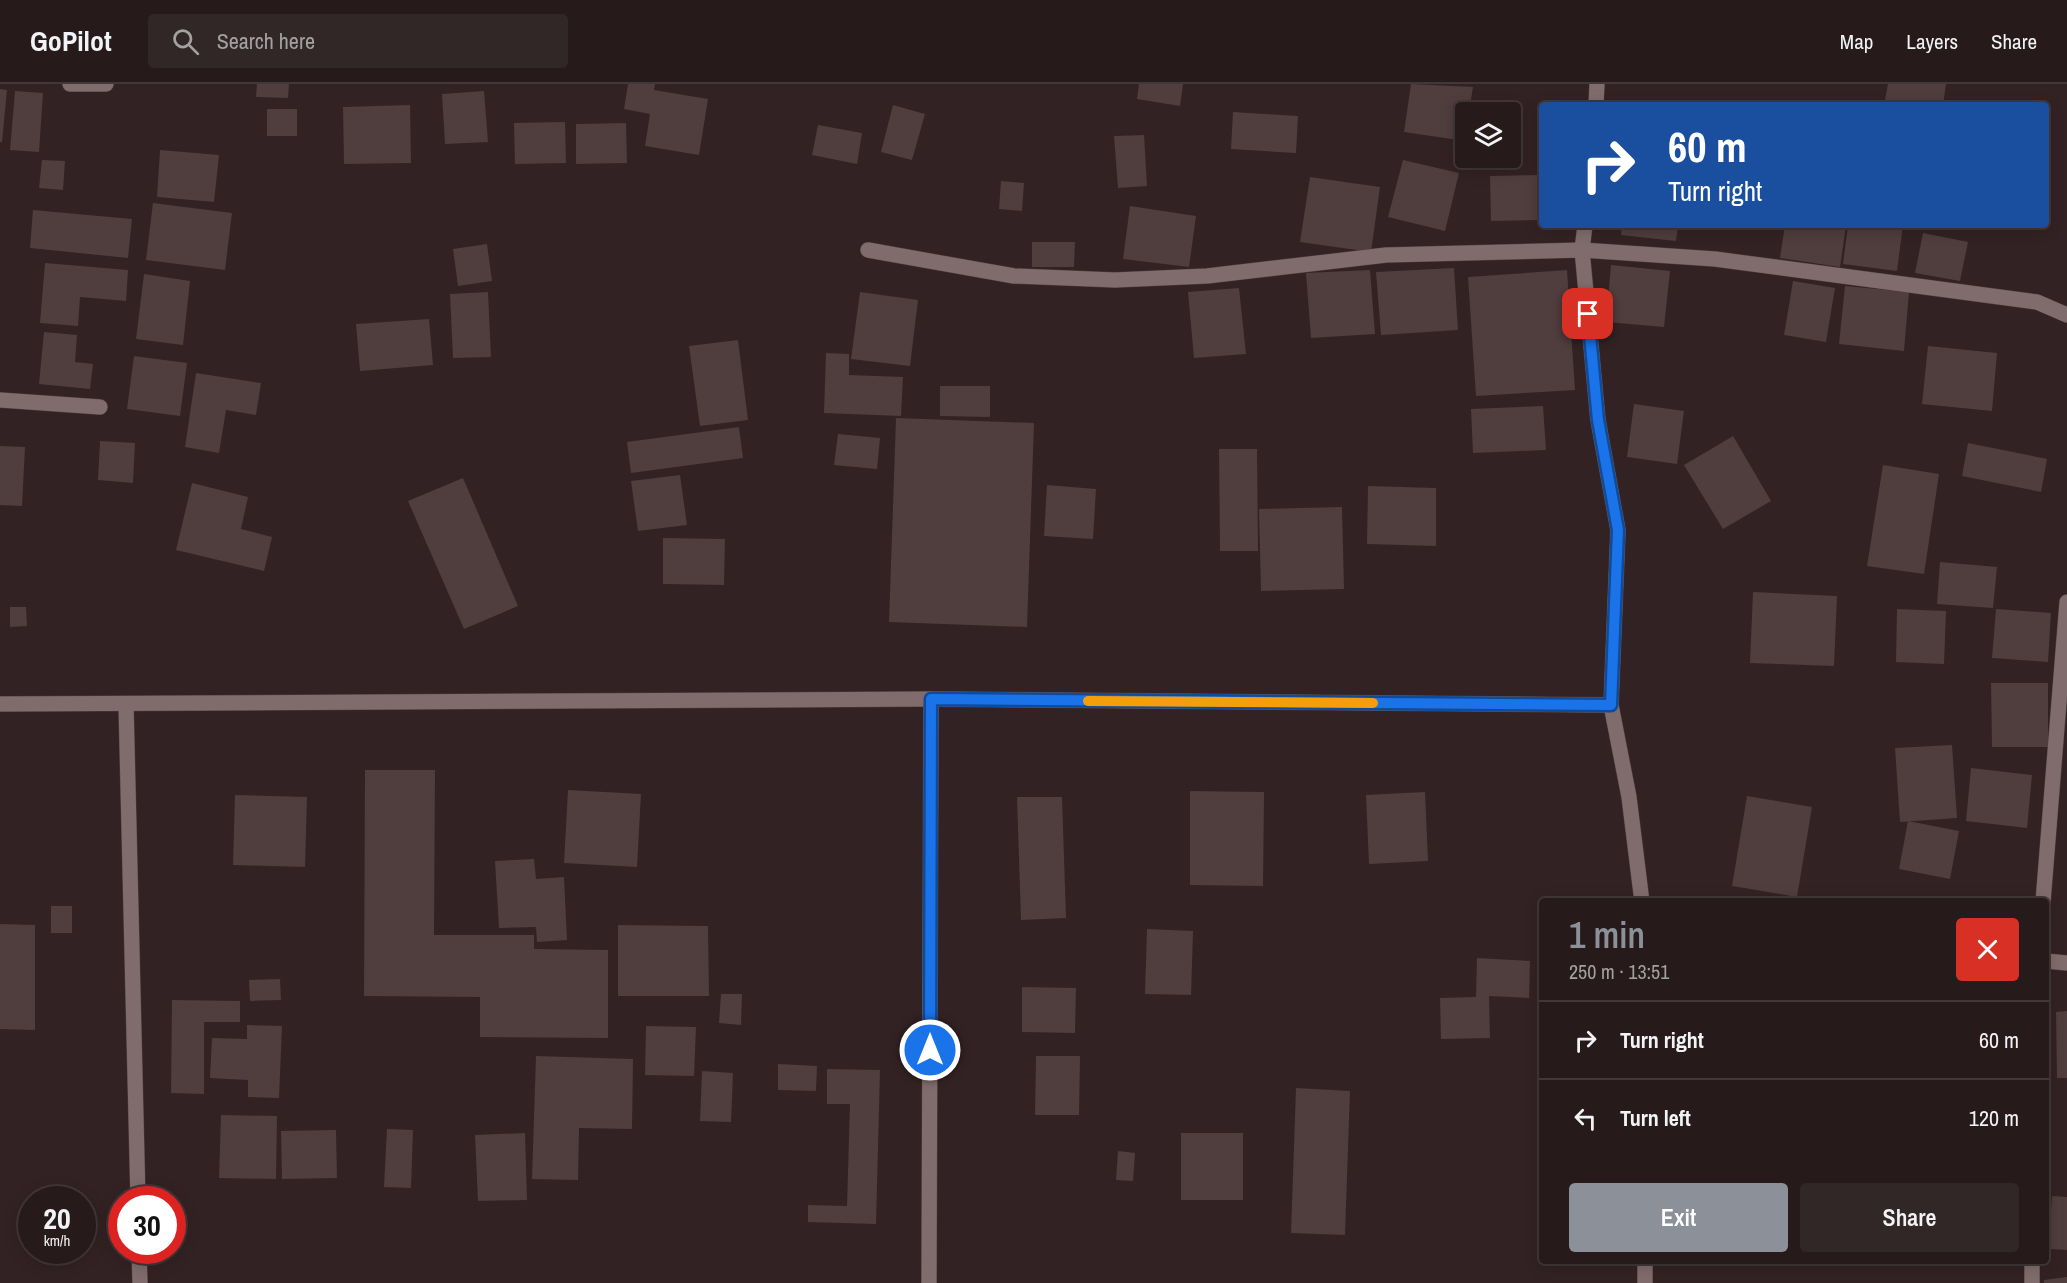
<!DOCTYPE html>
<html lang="en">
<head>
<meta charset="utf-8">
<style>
  :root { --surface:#261a1a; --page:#322727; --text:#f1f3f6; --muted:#a4a1a2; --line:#423839; --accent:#8c9099 }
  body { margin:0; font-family:"Archivo Narrow",sans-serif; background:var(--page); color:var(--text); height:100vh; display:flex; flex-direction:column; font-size:22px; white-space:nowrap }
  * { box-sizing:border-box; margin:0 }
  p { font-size:20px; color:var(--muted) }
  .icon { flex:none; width:33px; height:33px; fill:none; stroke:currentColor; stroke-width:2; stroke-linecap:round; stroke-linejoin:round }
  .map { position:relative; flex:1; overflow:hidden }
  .drawer { position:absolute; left:1539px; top:814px; width:510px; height:366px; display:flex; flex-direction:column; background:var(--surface); border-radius:6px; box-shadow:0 3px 15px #0003,0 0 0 2px var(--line) }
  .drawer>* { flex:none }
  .top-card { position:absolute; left:1539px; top:18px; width:510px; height:126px; border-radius:6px; box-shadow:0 3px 15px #0003,0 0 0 2px var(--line); background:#1a4fa0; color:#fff; overflow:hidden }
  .controls { position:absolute; left:1455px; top:18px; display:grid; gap:12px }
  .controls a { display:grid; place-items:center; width:66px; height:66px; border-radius:6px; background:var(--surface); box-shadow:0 3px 15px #0003,0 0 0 2px var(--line); font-size:30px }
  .speed { position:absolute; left:18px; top:1102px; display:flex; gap:12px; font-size:30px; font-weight:700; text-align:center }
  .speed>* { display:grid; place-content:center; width:78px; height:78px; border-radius:50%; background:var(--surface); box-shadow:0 3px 15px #0003,0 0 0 2px var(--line); line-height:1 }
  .speed small { font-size:15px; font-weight:400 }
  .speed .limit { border:9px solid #d22; background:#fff; color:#111 }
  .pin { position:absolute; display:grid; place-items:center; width:51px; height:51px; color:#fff; margin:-26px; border-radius:12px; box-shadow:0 3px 9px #0006 }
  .me { position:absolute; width:66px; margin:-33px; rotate:0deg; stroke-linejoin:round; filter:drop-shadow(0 0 4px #0008) }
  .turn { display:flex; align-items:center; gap:21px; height:126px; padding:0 30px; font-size:27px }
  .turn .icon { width:78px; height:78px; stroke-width:2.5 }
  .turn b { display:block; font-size:42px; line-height:51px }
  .round { display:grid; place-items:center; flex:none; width:63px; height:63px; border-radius:6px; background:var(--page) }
  .overview { display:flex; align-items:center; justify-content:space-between; height:102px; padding:0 30px }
  h1 { font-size:36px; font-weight:600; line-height:45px; color:var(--accent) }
  .primary-button { display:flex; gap:12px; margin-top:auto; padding:12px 30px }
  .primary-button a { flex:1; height:69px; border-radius:6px; background:var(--accent); color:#fff; font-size:24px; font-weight:600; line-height:69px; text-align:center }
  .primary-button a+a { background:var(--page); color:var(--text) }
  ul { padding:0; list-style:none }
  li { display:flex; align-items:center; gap:18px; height:78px; padding:0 30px; border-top:2px solid var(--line) }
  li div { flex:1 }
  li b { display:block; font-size:22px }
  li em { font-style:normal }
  header { display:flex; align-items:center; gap:36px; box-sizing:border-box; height:84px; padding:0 30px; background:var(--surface); border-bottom:2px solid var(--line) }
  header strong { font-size:28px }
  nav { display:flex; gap:33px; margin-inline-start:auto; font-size:21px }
  .search { width:420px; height:54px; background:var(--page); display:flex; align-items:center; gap:15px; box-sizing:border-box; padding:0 21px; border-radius:6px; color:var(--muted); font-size:22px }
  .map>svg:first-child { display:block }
  .building { fill:#503d3e }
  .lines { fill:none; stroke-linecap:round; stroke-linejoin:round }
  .minor-casing { stroke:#504142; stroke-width:16 }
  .minor { stroke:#816c6d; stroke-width:15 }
  .route-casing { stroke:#114b97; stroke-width:15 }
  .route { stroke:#1a73e8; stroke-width:10 }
  .slow { stroke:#f59e0b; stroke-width:10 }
</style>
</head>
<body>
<header>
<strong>GoPilot</strong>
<div class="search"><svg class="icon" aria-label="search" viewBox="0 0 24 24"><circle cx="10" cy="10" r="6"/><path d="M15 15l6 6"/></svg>Search here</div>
<nav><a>Map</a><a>Layers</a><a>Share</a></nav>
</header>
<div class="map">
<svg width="2067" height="1199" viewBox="0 0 2067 1199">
  <rect width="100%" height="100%" fill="#332223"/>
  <!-- building -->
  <g class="building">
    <polygon points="257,0 289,0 288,14 256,13"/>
    <polygon points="628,0 655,0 654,6 708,15 699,71 645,62 650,30 624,25"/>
    <polygon points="1139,0 1183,0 1180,22 1137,15"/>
    <polygon points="1411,0 1473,3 1469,28 1466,28 1465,57 1404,48"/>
    <polygon points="1888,0 1946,0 1943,21 1884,21"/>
    <polygon points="0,5 7,6 2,58 0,58"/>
    <polygon points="15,7 43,9 39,68 10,66"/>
    <polygon points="484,7 488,58 445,60 442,10"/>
    <polygon points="410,21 411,79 344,80 343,23"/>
    <polygon points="893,21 925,30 912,76 881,68"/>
    <rect x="267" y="25" width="30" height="27"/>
    <polygon points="1233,28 1298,32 1296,69 1231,65"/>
    <polygon points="565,38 566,79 515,80 514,39"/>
    <polygon points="626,39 627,79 576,80 576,40"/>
    <polygon points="818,41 862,49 857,80 812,71"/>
    <polygon points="1144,51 1147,102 1118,104 1114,52"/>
    <polygon points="160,66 219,71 214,118 157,113"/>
    <polygon points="42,76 65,77 63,106 39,104"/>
    <polygon points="1403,76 1459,89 1445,147 1388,133"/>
    <polygon points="1542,91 1542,136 1491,137 1490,92"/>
    <polygon points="1310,93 1380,103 1371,168 1300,158"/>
    <polygon points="1001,97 1024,99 1022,127 999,125"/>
    <polygon points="153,119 232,129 225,186 146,176"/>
    <polygon points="1130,122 1196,132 1189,183 1123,175"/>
    <polygon points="33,126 132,135 128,174 30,164"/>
    <polygon points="1622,141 1678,141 1676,157 1621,151"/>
    <polygon points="1785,141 1846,141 1840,183 1780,174"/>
    <polygon points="1848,141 1903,141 1897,187 1843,180"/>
    <polygon points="1923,149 1968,158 1960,197 1915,189"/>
    <polygon points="1032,158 1075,158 1074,183 1032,183"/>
    <polygon points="487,160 492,197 458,202 453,165"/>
    <polygon points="45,179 128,186 126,217 80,213 78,242 40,239"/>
    <polygon points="1611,181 1670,187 1664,243 1606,238"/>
    <polygon points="1454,184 1458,246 1381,251 1376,188"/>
    <polygon points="1370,186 1375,250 1311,254 1306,189"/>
    <polygon points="1567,186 1575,306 1476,312 1468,193"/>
    <polygon points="144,190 190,197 183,261 136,255"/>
    <polygon points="1793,197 1835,204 1826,258 1784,251"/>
    <polygon points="1845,202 1909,208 1904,267 1839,260"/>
    <polygon points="1239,204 1246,270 1194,274 1188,208"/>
    <polygon points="488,208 491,273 453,274 450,210"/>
    <polygon points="860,208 918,216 910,282 851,275"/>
    <polygon points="429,235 433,281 360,287 356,240"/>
    <polygon points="44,248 77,251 75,278 93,280 90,305 39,300"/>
    <polygon points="738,256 748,336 700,342 689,262"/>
    <polygon points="1928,262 1997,269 1992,327 1922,320"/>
    <polygon points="826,269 849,270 849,291 903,293 901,332 824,329"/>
    <polygon points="134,272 187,279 180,332 127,325"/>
    <polygon points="196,289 261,299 256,331 226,326 219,369 185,363"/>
    <polygon points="940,302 990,302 990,333 940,332"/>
    <polygon points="1634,320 1684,327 1677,380 1627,373"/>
    <polygon points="1543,322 1546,366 1473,369 1471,325"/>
    <polygon points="896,334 1034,339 1027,543 889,538"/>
    <polygon points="739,343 743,374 631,389 627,358"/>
    <polygon points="838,350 880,354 877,385 834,381"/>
    <polygon points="1733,352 1771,417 1723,445 1684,381"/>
    <polygon points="100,357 135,359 133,399 98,396"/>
    <polygon points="1968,359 2047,375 2041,408 1962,392"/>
    <polygon points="0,362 25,363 22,422 0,421"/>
    <polygon points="1219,365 1257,365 1258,467 1220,467"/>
    <polygon points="1883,381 1939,390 1924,490 1867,482"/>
    <polygon points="680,391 687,441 638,447 631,397"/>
    <polygon points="463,394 518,522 464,545 408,417"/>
    <polygon points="192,399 248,413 241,445 272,453 264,487 176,466"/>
    <polygon points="1047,401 1096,405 1093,455 1044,452"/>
    <polygon points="1368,402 1436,404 1436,462 1367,460"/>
    <polygon points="1342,423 1344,505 1261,507 1259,425"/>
    <polygon points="663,454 725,455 724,501 663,500"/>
    <polygon points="1940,478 1997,483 1993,524 1937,520"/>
    <polygon points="1753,508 1837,512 1834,582 1750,579"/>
    <polygon points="10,523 26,523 27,542 10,543"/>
    <polygon points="1897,525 1946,527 1944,580 1896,578"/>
    <polygon points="1996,525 2051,529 2048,578 1992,574"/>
    <polygon points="1991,599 2048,599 2048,663 1992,663"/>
    <polygon points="1952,661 1957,734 1900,738 1895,664"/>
    <polygon points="1971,684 2032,691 2027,744 1966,737"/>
    <polygon points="365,686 435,686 434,851 534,851 534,865 608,866 608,954 480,953 480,913 364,912"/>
    <polygon points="568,706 641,710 637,783 564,779"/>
    <polygon points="1190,707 1264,708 1263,802 1190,801"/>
    <polygon points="1425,708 1428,777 1369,780 1366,711"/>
    <polygon points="235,711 307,713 305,783 233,781"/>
    <polygon points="1747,712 1812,723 1797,813 1732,802"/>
    <polygon points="1017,713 1062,713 1066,834 1021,836"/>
    <polygon points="1908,737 1959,747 1950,795 1899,785"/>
    <polygon points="534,775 536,795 564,793 567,856 537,858 536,843 499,844 495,777"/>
    <rect x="51" y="822" width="21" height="27"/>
    <polygon points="0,840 35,841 35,946 0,945"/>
    <polygon points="618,841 708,842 709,912 618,912"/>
    <polygon points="1147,845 1193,847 1191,911 1145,910"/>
    <polygon points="1477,874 1530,877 1529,914 1489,912 1490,954 1441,955 1440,914 1476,913"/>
    <polygon points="280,895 281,916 250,917 249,896"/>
    <polygon points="1022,903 1076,904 1075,949 1022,948"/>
    <polygon points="721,910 742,910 741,941 719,939"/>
    <polygon points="172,916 240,917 240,938 204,938 204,1010 171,1009"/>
    <polygon points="2067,927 2067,994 2057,994 2056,928"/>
    <polygon points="247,941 282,942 279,1014 248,1013 248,996 210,994 212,954 247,955"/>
    <polygon points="646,942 696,943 694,992 645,991"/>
    <polygon points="536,972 633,975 632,1045 579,1044 578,1096 532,1095"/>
    <polygon points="1036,972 1080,972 1079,1031 1035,1031"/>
    <polygon points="778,980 817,982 816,1007 778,1006"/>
    <polygon points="827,985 880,986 876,1140 808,1138 808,1121 847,1122 850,1020 827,1020"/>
    <polygon points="702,987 733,989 731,1038 700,1037"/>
    <polygon points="1296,1004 1350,1007 1345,1151 1291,1149"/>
    <polygon points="221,1031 277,1032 276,1095 219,1094"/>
    <polygon points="387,1045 413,1046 411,1104 384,1103"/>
    <polygon points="336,1046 337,1094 282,1095 281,1047"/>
    <polygon points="525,1049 527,1116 478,1117 475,1051"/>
    <rect x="1181" y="1049" width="62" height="67"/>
    <polygon points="1118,1067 1135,1069 1133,1097 1116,1096"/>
    <polygon points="2052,1112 2067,1113 2067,1166 2048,1165"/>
    <polygon points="2067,1193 2067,1199 2044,1199 2044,1196"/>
  </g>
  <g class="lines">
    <!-- minor casing -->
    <g class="minor-casing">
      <g id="minor">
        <polyline points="70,0 106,0"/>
        <polyline points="1596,21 1597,0"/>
        <polyline points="1585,141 1582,166 1598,336 1618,446 1611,621 1629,713 1642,818"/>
        <polyline points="868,166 1014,192 1115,196 1207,192 1386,171 1582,166 1715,175 2037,218 2067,231"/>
        <polyline points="0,316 100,323"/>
        <polyline points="0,620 931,615 1611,621"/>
        <polyline points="126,620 138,1116"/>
        <polyline points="2043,818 2067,518"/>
        <polyline points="2046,877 2067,879"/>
        <polyline points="139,1167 140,1199"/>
        <polyline points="1645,1178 1645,1199"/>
        <polyline points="2032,1178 2032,1199"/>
        <polyline points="929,1199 931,615"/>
      </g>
    </g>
    <!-- minor -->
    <use href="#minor" class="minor"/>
  </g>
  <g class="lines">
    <!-- route casing -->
    <g class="route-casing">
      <polyline id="route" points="930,966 931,615 1611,621 1618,446 1598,336 1588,230"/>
    </g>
    <!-- route -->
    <use href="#route" class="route"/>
    <!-- slow -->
    <polyline class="slow" points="1088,617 1373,619"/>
  </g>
</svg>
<div class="controls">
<a><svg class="icon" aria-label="layers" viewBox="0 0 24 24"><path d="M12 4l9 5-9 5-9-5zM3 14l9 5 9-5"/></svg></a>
</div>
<div class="speed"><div>20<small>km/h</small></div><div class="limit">30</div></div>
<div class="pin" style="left:1588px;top:230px;background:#d93025"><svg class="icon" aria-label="arrive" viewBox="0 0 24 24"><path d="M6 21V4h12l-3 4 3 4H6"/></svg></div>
<svg class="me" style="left:930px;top:966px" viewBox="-20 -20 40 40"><circle r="17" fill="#1a73e8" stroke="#fff" stroke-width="3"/><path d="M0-11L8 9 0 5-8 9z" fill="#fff"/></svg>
<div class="top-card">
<div class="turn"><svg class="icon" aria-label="right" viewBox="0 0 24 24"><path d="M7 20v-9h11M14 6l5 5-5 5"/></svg><div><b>60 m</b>Turn right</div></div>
</div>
<section class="drawer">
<div class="overview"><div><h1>1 min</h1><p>250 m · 13:51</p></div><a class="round" style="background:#d93025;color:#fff"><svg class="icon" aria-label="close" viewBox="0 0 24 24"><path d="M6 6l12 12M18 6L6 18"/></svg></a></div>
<ul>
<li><svg class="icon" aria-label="right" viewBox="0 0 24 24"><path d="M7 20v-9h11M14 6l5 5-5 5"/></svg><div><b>Turn right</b></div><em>60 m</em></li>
<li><svg class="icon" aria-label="left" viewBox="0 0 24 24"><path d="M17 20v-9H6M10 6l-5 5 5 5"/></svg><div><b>Turn left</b></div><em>120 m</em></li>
</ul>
<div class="primary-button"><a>Exit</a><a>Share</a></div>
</section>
</div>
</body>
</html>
